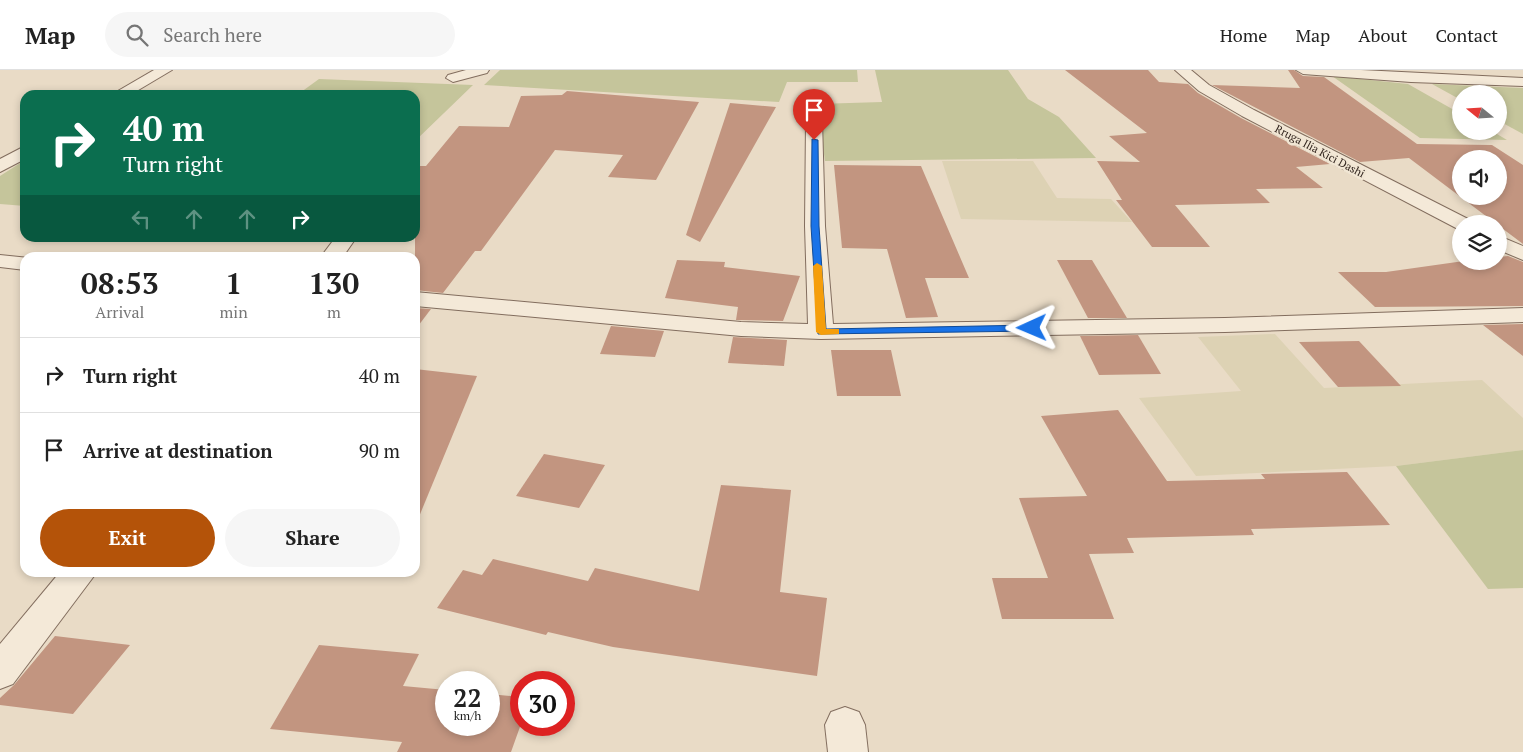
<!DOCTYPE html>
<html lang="en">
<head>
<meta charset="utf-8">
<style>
  :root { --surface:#fff; --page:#f6f6f6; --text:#222; --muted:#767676; --line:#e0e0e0; --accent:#b45309 }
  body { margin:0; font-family:"PT Serif",serif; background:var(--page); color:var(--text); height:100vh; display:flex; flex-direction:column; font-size:19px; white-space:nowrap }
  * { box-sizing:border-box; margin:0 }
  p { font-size:16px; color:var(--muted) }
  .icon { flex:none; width:28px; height:28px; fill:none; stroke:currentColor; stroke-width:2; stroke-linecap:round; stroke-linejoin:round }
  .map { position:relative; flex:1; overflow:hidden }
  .sheet { position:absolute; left:20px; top:182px; width:400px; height:325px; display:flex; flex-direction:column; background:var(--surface); border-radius:15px; box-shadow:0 2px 8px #0003 }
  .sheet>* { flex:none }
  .banner { position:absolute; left:20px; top:20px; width:400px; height:152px; border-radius:15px; box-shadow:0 2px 8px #0003; background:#0b6e4f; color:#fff; overflow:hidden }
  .needle { width:32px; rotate:288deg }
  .buttons { position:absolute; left:1452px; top:15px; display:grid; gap:10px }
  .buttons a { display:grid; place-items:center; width:55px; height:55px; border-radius:50%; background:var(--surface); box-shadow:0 2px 8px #0003; font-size:25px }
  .speed { position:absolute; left:435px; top:601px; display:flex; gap:10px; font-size:25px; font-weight:700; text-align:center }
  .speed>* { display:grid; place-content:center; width:65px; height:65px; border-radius:50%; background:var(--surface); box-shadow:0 2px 8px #0003; line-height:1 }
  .speed small { font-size:12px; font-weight:400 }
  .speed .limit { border:8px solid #d22; background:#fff; color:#111 }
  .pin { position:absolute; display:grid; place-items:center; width:42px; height:42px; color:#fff; margin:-51px -21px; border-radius:50% 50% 50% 0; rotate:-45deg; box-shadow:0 0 5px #0007 }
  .pin .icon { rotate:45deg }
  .me { position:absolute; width:55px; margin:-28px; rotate:269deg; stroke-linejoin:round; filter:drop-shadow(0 0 4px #0008) }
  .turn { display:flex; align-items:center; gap:18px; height:105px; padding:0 20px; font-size:22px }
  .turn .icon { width:65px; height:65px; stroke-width:2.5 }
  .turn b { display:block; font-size:35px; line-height:42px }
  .lanes { display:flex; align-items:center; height:48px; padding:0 20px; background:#0003; justify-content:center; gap:25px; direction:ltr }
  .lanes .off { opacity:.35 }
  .eta { display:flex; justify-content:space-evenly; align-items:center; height:85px; text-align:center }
  .eta b { font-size:30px; font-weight:800; line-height:35px }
  .button { display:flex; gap:10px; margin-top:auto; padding:10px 20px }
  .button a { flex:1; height:58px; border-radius:30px; background:var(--accent); color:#fff; font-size:20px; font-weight:800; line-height:58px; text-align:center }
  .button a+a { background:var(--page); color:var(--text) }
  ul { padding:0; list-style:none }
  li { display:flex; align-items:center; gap:15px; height:75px; padding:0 20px; border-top:1px solid var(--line) }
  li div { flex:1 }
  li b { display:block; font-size:19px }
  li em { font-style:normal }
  header { display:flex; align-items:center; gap:30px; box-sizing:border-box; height:70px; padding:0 25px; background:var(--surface); border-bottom:1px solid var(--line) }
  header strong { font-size:24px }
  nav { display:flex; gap:28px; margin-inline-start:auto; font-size:18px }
  .search { width:350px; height:45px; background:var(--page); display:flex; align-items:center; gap:12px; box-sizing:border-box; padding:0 18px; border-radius:28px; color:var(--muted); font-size:19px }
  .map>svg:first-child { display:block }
  .farmland { fill:#ddd2b4 }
  .green { fill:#c5c59b }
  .building { fill:#c29580; fill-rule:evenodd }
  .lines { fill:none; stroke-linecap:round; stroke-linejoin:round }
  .minor-casing { stroke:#826d5e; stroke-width:2 }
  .minor { fill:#f4e9d8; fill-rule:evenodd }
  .route { fill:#1a73e8; stroke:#114b97 }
  .slow { fill:#f59e0b }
  .labels { text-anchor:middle; stroke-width:5; stroke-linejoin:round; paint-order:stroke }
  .far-street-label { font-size:11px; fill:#342720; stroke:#f1e6d4 }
</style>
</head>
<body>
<header>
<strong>Map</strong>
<div class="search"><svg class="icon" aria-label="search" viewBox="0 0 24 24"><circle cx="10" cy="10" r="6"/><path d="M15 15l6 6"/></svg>Search here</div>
<nav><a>Home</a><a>Map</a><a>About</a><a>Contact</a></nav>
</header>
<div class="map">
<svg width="1523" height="682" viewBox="0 0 1523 682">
  <rect width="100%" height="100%" fill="#e9dbc6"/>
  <!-- farmland -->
  <g class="farmland">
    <polygon points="942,91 1033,91 1057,128 1111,129 1132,152 961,149"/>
    <polygon points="1275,264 1324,318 1482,310 1523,348 1523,380 1396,396 1196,406 1139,328 1241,321 1198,267"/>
  </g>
  <!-- green -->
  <g class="green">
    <polygon points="500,0 857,0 858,12 787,12 779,32 484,15"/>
    <polygon points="875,0 1008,0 1028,29 1059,47 1096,88 825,91 817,34 882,32"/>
    <polygon points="1332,6 1408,14 1461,44 1461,61 1492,61 1507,70 1420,68"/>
    <polygon points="319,9 473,15 415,71 415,25 297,25"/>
    <polygon points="1432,14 1523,18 1523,64 1499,51 1499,24 1461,24 1461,30"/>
    <polygon points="25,90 25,136 0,134 0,106"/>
    <polygon points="1523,380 1523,518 1488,519 1396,396"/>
  </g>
  <!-- building -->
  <g class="building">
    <polygon points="1065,0 1148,0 1159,12 1188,14 1198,23 1241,48 1330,94 1296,97 1323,118 1256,119 1270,133 1175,135 1210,177 1152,177 1116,130 1122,130 1097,91 1140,92 1109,66 1147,63"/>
    <path d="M1288,0H1294L1303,6L1324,7L1417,74L1492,75L1523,95V174L1409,88L1360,92L1212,15L1300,18ZM1461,89H1499V126H1461Z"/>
    <polygon points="567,21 699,32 656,110 608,107 623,85 555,80 481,181 475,181 443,223 415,220 415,96 426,96 459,56 509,57 521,26 562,25"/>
    <polygon points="730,33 776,37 700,172 686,165"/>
    <polygon points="834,95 921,96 969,208 925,208 938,247 906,248 887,179 842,178"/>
    <polygon points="1508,186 1523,192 1523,236 1375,237 1338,202 1386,202 1464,191 1499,191 1499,187"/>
    <polygon points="677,190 725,192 724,197 800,206 783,251 736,250 738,237 665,228"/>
    <polygon points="1057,190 1092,190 1127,248 1088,248"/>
    <polygon points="415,238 431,239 415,260"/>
    <polygon points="1523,254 1523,286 1483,255"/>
    <polygon points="611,256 664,261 655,287 600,284"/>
    <polygon points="1138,265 1161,304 1099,305 1080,266"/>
    <polygon points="733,267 787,270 784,296 728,293"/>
    <polygon points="1359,271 1401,316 1338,317 1299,272"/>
    <polygon points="831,280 891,280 901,326 837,326"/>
    <polygon points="415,299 477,306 416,454 415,454"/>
    <polygon points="1118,340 1167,411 1265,409 1261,404 1347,402 1390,455 1251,459 1254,465 1127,468 1134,483 1089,484 1114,549 1002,549 992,508 1048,508 1019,428 1087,426 1041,346"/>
    <polygon points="544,384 605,395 579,438 516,426"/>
    <polygon points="721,415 791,420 780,522 827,528 817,606 613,577 548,562 546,565 437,538 463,500 482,505 493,489 588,511 595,498 699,521"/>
    <polygon points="55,566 130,575 73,644 0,635 0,628 14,615"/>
    <polygon points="319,575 419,584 403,616 446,620 446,655 489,655 489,624 521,627 521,654 511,682 397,682 402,672 270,659"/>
  </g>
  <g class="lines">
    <!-- minor casing -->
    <g class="minor-casing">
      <g id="minor">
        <polygon points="154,0 172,0 130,25 111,25"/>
        <polygon points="466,0 489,0 487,3 453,12 446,8 448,5"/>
        <polygon points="1175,0 1191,0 1209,15 1254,40 1470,150 1473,154 1461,154 1461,160 1456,158 1242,46 1199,21"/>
        <polygon points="1296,0 1361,0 1523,8 1523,16 1411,12 1303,4"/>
        <polygon points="814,46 822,51 825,156 833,254 1225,248 1523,238 1523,252 1225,262 821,269 741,266 415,236 415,222 741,252 808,254 805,156 806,51"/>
        <polygon points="25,76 25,89 0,102 0,89"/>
        <polygon points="1499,166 1523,176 1523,190 1499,180"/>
        <polygon points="335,168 356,168 342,188 320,188"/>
        <polygon points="0,185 29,188 25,188 25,200 0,197"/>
        <polygon points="60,502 97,502 13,614 0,619 0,574"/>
        <polygon points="845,637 859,642 865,655 868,682 828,682 825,655 831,642"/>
      </g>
    </g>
    <!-- minor -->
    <use href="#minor" class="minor"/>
  </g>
  <!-- route -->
  <polygon class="route" points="812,69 818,70 819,156 826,259 1032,255 1037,258 1035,261 818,264 811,156"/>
  <!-- slow -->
  <polygon class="slow" points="817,193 822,196 826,259 839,259 839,264 821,265 816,262 813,196"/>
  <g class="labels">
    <!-- far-street labels -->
    <g class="far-street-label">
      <text transform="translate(1320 81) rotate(28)" y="4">Rruga Ilia Kici Dashi</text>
    </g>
  </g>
</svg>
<div class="buttons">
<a><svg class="needle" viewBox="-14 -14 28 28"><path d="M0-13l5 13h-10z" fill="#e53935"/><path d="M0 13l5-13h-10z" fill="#767676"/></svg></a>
<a><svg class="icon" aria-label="sound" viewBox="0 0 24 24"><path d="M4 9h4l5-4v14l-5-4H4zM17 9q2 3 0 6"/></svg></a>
<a><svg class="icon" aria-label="layers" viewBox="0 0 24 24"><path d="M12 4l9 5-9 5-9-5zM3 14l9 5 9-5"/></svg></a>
</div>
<div class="speed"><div>22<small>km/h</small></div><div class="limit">30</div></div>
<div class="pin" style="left:814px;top:70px;background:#d93025"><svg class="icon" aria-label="arrive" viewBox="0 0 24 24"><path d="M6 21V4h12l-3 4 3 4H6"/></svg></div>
<svg class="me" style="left:1032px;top:258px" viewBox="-20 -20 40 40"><path d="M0-17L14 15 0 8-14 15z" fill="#1a73e8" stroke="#fff" stroke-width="4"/></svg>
<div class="banner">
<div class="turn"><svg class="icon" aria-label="right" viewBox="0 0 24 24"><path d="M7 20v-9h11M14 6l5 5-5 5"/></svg><div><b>40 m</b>Turn right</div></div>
<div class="lanes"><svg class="icon off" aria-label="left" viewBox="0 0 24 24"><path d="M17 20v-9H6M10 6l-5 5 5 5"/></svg><svg class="icon off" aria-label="ahead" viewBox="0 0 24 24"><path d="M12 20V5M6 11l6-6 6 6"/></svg><svg class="icon off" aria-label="ahead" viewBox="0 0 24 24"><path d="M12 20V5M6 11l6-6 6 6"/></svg><svg class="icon" aria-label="right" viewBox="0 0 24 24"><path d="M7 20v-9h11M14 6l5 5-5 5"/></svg></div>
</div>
<section class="sheet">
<div class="eta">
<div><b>08:53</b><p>Arrival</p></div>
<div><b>1</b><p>min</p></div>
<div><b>130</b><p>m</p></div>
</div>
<ul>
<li><svg class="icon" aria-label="right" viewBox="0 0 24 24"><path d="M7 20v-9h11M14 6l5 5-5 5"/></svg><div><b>Turn right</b></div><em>40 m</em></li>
<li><svg class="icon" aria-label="arrive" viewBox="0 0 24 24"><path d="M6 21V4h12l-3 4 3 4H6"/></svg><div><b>Arrive at destination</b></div><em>90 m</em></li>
</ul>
<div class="button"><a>Exit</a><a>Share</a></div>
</section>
</div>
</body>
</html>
